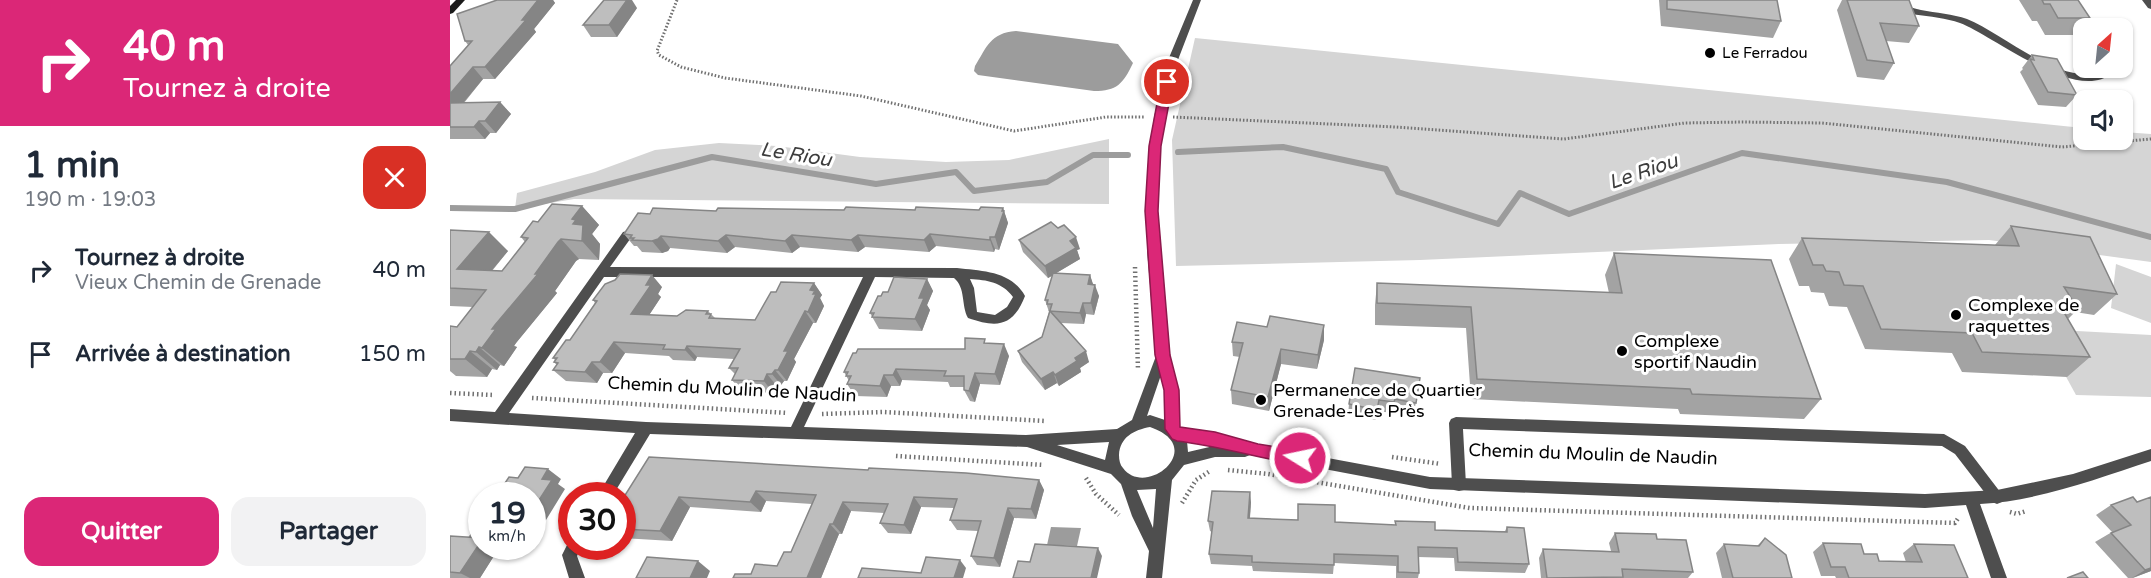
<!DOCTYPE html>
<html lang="fr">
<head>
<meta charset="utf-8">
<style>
  :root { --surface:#fff; --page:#f2f2f3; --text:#1f2937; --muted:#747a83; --accent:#db2777 }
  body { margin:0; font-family:"Varela Round",sans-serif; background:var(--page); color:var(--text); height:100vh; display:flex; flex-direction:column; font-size:22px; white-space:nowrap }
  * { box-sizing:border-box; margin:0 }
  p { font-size:20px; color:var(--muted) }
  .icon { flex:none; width:33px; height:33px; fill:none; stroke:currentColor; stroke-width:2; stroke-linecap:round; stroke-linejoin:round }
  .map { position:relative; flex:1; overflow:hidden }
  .sheet { display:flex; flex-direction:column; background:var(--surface); width:450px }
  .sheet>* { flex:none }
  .banner { background:#db2777; color:#fff; overflow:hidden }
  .needle { width:39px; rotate:27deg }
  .buttons { position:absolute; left:1623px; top:18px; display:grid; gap:12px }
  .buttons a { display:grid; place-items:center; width:60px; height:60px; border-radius:12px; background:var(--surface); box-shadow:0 2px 4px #0004; font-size:30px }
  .speed { position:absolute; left:18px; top:482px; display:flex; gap:12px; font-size:30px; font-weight:700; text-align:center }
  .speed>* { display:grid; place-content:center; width:78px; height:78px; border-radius:50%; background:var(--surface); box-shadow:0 2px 4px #0004; line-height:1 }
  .speed small { font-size:15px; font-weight:400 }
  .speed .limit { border:9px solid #d22; background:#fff; color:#111 }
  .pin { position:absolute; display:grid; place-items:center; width:51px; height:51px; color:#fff; margin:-26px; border:3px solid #fff; border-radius:50%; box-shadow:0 2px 6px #0007 }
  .me { position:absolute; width:66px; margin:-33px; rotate:280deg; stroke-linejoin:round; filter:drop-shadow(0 0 4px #0008) }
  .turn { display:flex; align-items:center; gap:21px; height:126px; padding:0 24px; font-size:27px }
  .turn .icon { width:78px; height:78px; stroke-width:2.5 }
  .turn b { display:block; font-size:42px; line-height:51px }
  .round { display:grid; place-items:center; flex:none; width:63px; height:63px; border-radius:18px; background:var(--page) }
  .overview { display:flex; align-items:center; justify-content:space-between; height:102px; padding:0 24px }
  h1 { font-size:36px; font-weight:700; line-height:45px }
  .primary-button { display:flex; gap:12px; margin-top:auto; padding:12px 24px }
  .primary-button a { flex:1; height:69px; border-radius:18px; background:var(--accent); color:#fff; font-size:24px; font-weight:700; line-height:69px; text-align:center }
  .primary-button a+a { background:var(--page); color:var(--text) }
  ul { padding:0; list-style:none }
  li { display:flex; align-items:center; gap:18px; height:84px; padding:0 24px }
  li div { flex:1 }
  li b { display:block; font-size:22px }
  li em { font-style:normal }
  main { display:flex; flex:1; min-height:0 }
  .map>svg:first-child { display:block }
  .green { fill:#d5d5d5 }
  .water { fill:#9c9c9c }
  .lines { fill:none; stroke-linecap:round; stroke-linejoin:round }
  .stream { stroke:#9c9c9c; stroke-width:6 }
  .path-far1 { stroke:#707070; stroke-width:3; stroke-dasharray:1.5 2; stroke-linecap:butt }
  .path { stroke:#707070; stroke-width:4.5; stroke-dasharray:1.5 3; stroke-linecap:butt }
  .lane { fill:#4e4e4e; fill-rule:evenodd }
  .street { fill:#4e4e4e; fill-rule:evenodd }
  .secondary { fill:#1b1b1b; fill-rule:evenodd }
  .wall { fill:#a3a3a3 }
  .shaded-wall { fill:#858585 }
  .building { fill:#bebebe; stroke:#858585; stroke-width:1.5 }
  .route { fill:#db2777; stroke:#8e194d; stroke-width:1.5 }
  .poi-dot { fill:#000; stroke:#fff; stroke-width:2 }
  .labels { text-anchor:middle; stroke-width:6; stroke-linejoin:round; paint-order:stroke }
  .far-poi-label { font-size:15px; fill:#000; stroke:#fff; text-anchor:start }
  .poi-label { font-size:18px; fill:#000; stroke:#fff; text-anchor:start }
  .street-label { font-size:18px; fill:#000; stroke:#fff }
  .water-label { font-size:20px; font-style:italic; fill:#3d3d3d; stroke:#fff }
</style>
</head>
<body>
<main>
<section class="sheet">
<div class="banner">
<div class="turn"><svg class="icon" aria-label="right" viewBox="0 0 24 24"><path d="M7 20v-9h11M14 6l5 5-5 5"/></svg><div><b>40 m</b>Tournez à droite</div></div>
</div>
<div class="overview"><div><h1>1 min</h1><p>190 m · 19:03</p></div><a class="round" style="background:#d93025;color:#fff"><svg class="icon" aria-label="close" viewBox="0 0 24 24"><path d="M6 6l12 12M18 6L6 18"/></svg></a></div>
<ul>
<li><svg class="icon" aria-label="right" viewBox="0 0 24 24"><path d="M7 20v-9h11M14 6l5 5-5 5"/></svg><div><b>Tournez à droite</b><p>Vieux Chemin de Grenade</p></div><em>40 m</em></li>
<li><svg class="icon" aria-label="arrive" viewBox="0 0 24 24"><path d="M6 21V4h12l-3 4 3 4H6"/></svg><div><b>Arrivée à destination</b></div><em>150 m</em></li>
</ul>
<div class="primary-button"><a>Quitter</a><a>Partager</a></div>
</section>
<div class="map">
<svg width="1701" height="578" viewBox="0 0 1701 578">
  <rect width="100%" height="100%" fill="#fff"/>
  <!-- green -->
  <g class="green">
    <polygon points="745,38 1633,128 1634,140 1672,140 1673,132 1701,134 1701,262 1539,240 1329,244 970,260 726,266 722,140"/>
    <polygon points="659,139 659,204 124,199 65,209 67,193 145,172 205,150 269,143 327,146 410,157 496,162 559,160"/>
    <polygon points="1666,264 1701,277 1701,323 1661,308"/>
    <polygon points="1590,329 1701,335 1701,397 1626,395"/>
  </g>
  <!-- water -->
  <g class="water">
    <path d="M566,31L668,44L683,63C673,84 667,91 644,91L528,75L524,71L525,66C537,47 540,33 566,31Z"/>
    <polygon points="601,527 631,528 627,546 597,545"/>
  </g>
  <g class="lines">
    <!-- stream -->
    <g class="stream">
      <polyline points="728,152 833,147 936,169 948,192 1048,224 1070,193 1119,214 1292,153 1497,182 1701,237"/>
      <polyline points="0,208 65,209 262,157 426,184 506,172 524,191 597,182 643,155 678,155"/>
    </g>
    <!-- path-far1 -->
    <g class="path-far1">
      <polyline points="227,0 207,51 209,55 231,67 275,78 411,96 564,131 656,117 694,117"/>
      <polyline points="723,117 946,127 1114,139 1235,123 1292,122 1372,123 1612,147 1701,139"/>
    </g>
    <!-- path -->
    <g class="path">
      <polyline points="685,267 688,370"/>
      <polyline points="0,393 44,395"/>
      <polyline points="82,398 338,413"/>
      <polyline points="372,414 433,412 595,421"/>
      <polyline points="446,456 594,465"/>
      <polyline points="942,457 991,464"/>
      <polyline points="778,470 818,474 1020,508 1505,523 1509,517"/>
      <polyline points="636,478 646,494 669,515"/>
      <polyline points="732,503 746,480 760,471"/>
      <polyline points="1560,512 1567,514 1576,511"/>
    </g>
    <!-- lane -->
    <g class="lane">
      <path d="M1422,0C1438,0 1455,6 1471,10C1486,13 1503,14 1517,19C1554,34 1610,86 1651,72L1649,68H1659L1662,73C1627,104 1544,36 1510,23C1483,13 1445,18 1422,0Z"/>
      <polygon points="1607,0 1615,0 1634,28 1634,39 1631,38"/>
      <polygon points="1692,0 1701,0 1701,9 1698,8"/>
      <polygon points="1006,417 1494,434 1515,446 1554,497 1552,502 1547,504 1542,502 1505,454 1492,446 1013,429 1016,485 1014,490 1009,491 1004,490 1002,485 999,423 1001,419"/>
    </g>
    <!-- street -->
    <g class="street">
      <path d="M743,0H751L726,65L714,117L707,177L709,250L718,355L729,390V428L765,432L808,445L980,477L1475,494L1547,490L1623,474L1701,449V461C1646,479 1588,501 1530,504L1557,578H1541L1516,505L1475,508L980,489L800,455L795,457H765L734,465L722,480L712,578H696L699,551L682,516L671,484L661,474L577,447L200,434L163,495H148L185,433L0,421V409L45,412L173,232L177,231L183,235L160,267L507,268C533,271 561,271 575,296C563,327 547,328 518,318C511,305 516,288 504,278L425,277L354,427L576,435L667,429L682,420L706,356L697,250V177L704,117L716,65ZM154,277H413L341,427L196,422L59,413ZM520,279C537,280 552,282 563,297L557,307L545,315L527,312L524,288ZM711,375L715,390V420L700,415L697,416ZM700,427C759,447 696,499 673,468C670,465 669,460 669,455C670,437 684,430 700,427ZM737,441L765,444L768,445L738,452ZM659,442L655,460L607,445ZM706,489L703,528L687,490Z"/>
      <polygon points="122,540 122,546 131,546 127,556 135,578 119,578 112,555 119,541"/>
    </g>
    <!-- secondary -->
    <polygon class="secondary" points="6,0 15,0 3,13 0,14 0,6"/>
  </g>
  <!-- wall -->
  <g class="wall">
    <polygon points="47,0 103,0 105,3 84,29 86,32 45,79 33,79 14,103 50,102 61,114 46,133 40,133 35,139 0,139 0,66 18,45 15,41"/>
    <polygon points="1209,0 1327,0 1331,21 1323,38 1211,26"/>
    <polygon points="1392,0 1459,0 1469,26 1459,43 1436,41 1444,63 1434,80 1407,77 1387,10"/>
    <polygon points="1569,0 1628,0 1640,18 1626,35 1595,35 1587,21 1582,21"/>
    <polygon points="187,8 167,37 141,37 133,25"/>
    <polygon points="1582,55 1627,95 1616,107 1588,105 1570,72 1573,69 1572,68"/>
    <polygon points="132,206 149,225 142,234 150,244 149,260 129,259 126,261 105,291 107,293 66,343 64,346 67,347 54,366 50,365 47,370 42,369 37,377 6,376 0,371 0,326 7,327 23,307 0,306 0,230 58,251 42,271 52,271 75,242 71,237 88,222"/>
    <polygon points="553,208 558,223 549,250 545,249 544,252 486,246 479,252 415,247 408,252 350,247 342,253 285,247 277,253 220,248 218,251 212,253 192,252 187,246 184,246 174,234 200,214 266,211 529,210"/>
    <polygon points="1561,226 1667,294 1644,315 1625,312 1618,319 1640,357 1617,377 1512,372 1502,353 1415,349 1397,307 1379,306 1374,293 1361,292 1359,286 1349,286 1339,259 1352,238 1545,245"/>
    <polygon points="569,240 630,249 627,250 630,259 606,273 640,275 643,285 649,296 644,315 636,314 634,324 611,323 639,362 630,368 631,372 609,386 607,383 595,390 572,362 568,351 592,337 599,312 595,300 602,276 598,278 573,252"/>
    <polygon points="1164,253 1371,399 1354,419 1230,414 1228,409 1021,399 1016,328 925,325 925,305 927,283 1159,293 1155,275"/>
    <polygon points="477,279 483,291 477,305 480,310 472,331 429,329 420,313 431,296 438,292"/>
    <polygon points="364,283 372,295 370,298 374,306 366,323 363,323 344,359 346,362 337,381 334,381 331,385 326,385 323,393 291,391 282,380 285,374 279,368 284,359 247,357 245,361 223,360 219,356 175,353 162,373 153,373 147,383 116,381 103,370 107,365 104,362 105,360 103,358 120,340 145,303 143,300 212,287 208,294 211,297 199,315 227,316 258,311 265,318 305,320 326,292"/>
    <polygon points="874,340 867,369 831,364 819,411 782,404 781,390 790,357 783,356 782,342"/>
    <polygon points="537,344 559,356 550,385 530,384 525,402 520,401 514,390 514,387 500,387 498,382 452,380 450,386 441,386 437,397 405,396 397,384 399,381 394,372 406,353 515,349"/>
    <polygon points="970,378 964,413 943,410 942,413 928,411 926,420 898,415 899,404"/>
    <polygon points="418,470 589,480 594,490 586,519 564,518 550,567 527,565 521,556 528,531 507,530 500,520 504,508 471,507 461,534 438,533 430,523 434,513 401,511 392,534 389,534 371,578 301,574 327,566 341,552 362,504 316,501 311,512 240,507 222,541 172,538 172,500"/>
    <polygon points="1701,497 1701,571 1683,578 1678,578 1645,542 1662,532 1646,515 1661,505 1687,502"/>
    <polygon points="801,502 800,518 945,525 945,521 985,530 1055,531 1057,527 1079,564 1075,573 1005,571 1004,558 968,557 969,573 968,578 946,578 946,566 884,563 883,574 803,571 802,566 761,564 759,554 762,532 760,531 758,521"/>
    <polygon points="32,519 32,546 77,546 76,548 45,546 49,548 30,578 0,578 0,536 22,538 20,536"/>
    <polygon points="1165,533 1207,539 1243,572 1238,578 1091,578 1089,558 1093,549 1161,551 1159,543"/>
    <polygon points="1315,538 1342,578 1272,578 1266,553 1274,544 1307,546"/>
    <polygon points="1373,543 1414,554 1429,561 1456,562 1453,553 1464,544 1518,578 1386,578 1385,576 1371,576 1363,552"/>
  </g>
  <!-- shaded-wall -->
  <g class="shaded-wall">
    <polygon points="88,0 103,0 105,3 84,29 86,32 45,79 35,67"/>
    <polygon points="177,0 182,0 187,8 167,37 159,25"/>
    <polygon points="23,67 33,79 3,115 0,111 0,94"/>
    <polygon points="50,102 61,114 46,133 35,121"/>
    <polygon points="29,121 40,133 35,139 24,127"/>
    <polygon points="132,206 149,225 142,234 150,244 149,260 132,241 123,224 122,219"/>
    <polygon points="553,208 558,223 549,250 545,237"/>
    <polygon points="39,232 58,251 27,288 7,269"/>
    <polygon points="480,234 486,246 479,252 474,240"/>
    <polygon points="276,235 285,247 277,253 268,241"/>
    <polygon points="342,235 350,247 342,253 335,241"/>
    <polygon points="408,235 415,247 408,252 401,240"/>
    <polygon points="211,236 220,248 218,251 212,253 202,241"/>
    <polygon points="540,237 545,249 544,252 540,240"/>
    <polygon points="626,237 630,249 627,250 630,259 598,278 595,266 620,241"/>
    <polygon points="111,239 129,259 126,261 105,291 107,293 66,343 64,346 67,347 54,366 32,348 42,329 108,242"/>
    <polygon points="202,275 212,287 208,294 211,297 192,326 181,314 196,285"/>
    <polygon points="640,275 644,287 638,284"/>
    <polygon points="477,279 483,291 477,305 480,310 472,331 465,319 469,298"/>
    <polygon points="364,283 372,295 370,298 374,306 366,323 358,312 360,290"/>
    <polygon points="645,285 649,296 644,315 641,303"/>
    <polygon points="633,303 636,314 634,324 630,313"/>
    <polygon points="355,311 363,323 344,359 346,362 337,381 328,370 334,351"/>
    <polygon points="874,325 874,340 867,369 868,355"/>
    <polygon points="164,342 175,353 162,373 150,362"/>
    <polygon points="554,344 559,356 550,385 545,374"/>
    <polygon points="237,346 247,357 245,361 235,350"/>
    <polygon points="29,347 50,365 47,370 26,352"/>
    <polygon points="831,349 831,364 819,411 818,397"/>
    <polygon points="20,351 42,369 37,377 15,359"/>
    <polygon points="636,351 639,362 630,368 631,372 609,386 605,375 625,358"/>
    <polygon points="142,362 153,373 147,383 135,372"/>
    <polygon points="446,369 452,380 450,386 443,375"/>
    <polygon points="325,370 334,381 331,385 322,374"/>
    <polygon points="603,372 607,383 595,390 591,379"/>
    <polygon points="525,373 530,384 525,402 519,391"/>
    <polygon points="317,374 326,385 323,393 314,381"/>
    <polygon points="434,375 441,386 437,397 430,386"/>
    <polygon points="98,469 111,479 108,484 115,489 85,538 82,536 82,511 92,479"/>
    <polygon points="589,480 594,490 586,519 581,509"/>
    <polygon points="306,491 316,501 311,512 300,502"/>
    <polygon points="800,492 801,502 799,528 798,518"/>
    <polygon points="229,497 240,507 222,541 210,531"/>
    <polygon points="464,497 471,507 461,534 454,525"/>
    <polygon points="393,502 401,511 392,534 383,524"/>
    <polygon points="558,508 564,518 550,567 544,558"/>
    <polygon points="380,524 389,534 371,578 357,578"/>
    <polygon points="32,540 32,546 45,546 49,548 30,578 20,578 10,573"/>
    <polygon points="648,548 652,556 647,578 641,578"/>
    <polygon points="510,560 516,568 513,578 504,578"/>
    <polygon points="248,561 260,571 257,578 240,578"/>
    <polygon points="1701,568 1701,571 1682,578 1695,570"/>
  </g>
  <!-- building -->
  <g class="building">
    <polygon points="47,0 88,0 72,20 76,20 35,67 23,67 0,94 0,66 22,41 15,41 7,14"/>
    <polygon points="154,0 177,0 159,25 133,25"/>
    <polygon points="1217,0 1327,0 1331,21 1217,9"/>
    <polygon points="1397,0 1459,0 1469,26 1430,23 1444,63 1417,60"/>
    <polygon points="1592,0 1628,0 1640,18 1608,18 1600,4 1594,4"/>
    <polygon points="1582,55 1607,59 1627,95 1598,92 1580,59 1584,60"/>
    <polygon points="50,102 35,121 29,121 24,127 0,127 0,103"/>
    <polygon points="102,204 132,206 122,219 126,220 123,224 133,225 132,241 111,239 108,242 85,274 88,274 45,325 42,329 46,329 32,348 29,347 26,352 20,351 15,359 0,359 0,326 7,327 36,290 0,288 0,230 39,232 7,269 52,271 78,238 71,237 83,221 88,222"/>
    <polygon points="396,207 465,210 466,207 529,210 531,207 553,208 552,211 554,211 545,237 540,237 540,240 480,234 474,240 408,235 401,240 342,235 335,241 276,235 268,241 211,236 208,239 202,241 182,240 184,238 180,238 182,235 174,234 188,213 200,214 203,208 266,211 268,208 394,210"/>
    <polygon points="601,222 608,228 614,225 626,237 620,241 626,248 595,266 569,240"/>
    <polygon points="1561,226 1640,237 1667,294 1614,287 1628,309 1612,309 1640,357 1532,352 1522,333 1431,329 1413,286 1394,285 1389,272 1376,271 1373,265 1363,265 1352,238 1569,246"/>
    <polygon points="1164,253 1321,260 1371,399 1242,394 1240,389 1027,379 1021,307 927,303 927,283 1172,293"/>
    <polygon points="603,273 640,275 638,284 645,285 641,303 633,303 630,313 600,311 636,351 625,358 627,361 605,375 603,372 591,379 568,351 592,337 602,304 597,304 598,300 595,300"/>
    <polygon points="170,274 202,275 196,285 201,285 181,314 227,316 236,310 258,311 256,314 261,314 259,318 305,320 321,292 326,292 331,282 364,283 360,290 365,291 363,294 366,294 358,312 355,311 334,351 338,351 328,370 325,370 322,374 317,374 314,381 282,380 288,368 279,368 290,349 237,346 235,350 213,349 215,345 164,342 150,362 142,362 135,372 103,370 108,363 104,362 107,358 103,358 116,340 120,340 147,301 143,300 155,284 165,280"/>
    <polygon points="444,277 477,279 469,298 474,298 465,319 422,317 424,313 420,313 428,296 431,296 433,292 438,292"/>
    <polygon points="820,316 874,325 868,355 831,349 818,397 781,390 793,343 782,342 787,322 817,327"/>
    <polygon points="515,338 535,339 534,343 554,344 545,374 525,373 519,391 514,390 514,376 494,376 496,371 446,369 443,375 434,375 430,386 397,384 401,376 396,376 398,372 394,372 403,353 406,353 408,349 515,349"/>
    <polygon points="905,368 970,378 966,403 945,399 944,402 929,400 927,410 899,404"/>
    <polygon points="199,457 418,470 419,468 516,473 589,480 581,509 558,508 544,558 521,556 531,521 500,520 507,499 464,497 454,525 430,523 438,504 393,502 383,524 380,524 357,578 283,578 285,574 301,574 305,564 327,566 334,552 341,552 366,495 306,491 300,502 229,497 210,531 172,529 172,500"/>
    <polygon points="75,467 98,469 92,479 102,480 82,511 82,495 47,495 59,477 68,478"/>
    <polygon points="762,491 800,492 798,518 848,520 848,504 885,505 885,522 946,525 945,521 985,522 985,530 1057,532 1057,527 1074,528 1079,564 1008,562 1007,548 968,547 969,573 948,572 948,556 884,554 884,565 802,562 802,556 759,554 763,522 758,521"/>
    <polygon points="1683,497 1687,502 1701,497 1701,568 1695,570 1661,533 1681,525 1661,505"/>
    <polygon points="32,519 32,537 20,536"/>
    <polygon points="1165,533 1206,534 1207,539 1236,540 1243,572 1172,569 1173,577 1097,578 1093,549 1169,552"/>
    <polygon points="0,536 32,538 32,540 10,573 0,572"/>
    <polygon points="1315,538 1336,555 1342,578 1283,578 1274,544 1309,546"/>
    <polygon points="1373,543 1411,544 1414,554 1427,554 1429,561 1472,562 1464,544 1504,545 1518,578 1399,578 1395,567 1381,567"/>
    <polygon points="585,544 648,548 641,578 563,578 568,561 580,562"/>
    <polygon points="197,557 248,561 240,578 186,578"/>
    <polygon points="476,557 510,560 504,578 408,578 412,568 471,573"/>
    <polygon points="1633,572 1638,578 1617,578"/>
  </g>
  <!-- route -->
  <path class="route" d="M717,79L723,82L711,146L708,211L720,355L729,390L730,427L765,432L808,444L850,451L855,453L858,458L855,463L850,465C808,458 769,446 727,441L722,439L715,429L714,390L705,355L695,211L699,146L711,82Z"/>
  <!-- markers -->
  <g class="poi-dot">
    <circle cx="1260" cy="53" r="6"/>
    <circle cx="1506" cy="315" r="6"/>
    <circle cx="1172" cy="351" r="6"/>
    <circle cx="811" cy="400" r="6"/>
  </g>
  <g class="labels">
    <!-- far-poi labels -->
    <g class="far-poi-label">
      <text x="1272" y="58">Le Ferradou</text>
    </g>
    <!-- poi labels -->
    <g class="poi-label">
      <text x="1518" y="311">Complexe de<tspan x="1518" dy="21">raquettes</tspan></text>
      <text x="1184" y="347">Complexe<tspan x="1184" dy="21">sportif Naudin</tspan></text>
      <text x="823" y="396">Permanence de Quartier<tspan x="823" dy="21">Grenade-Les Près</tspan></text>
    </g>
    <!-- street labels -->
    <g class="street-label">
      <text transform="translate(282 389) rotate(3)" y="6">Chemin du Moulin de Naudin</text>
      <text transform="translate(1143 454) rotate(2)" y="6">Chemin du Moulin de Naudin</text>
    </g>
    <!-- water labels -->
    <g class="water-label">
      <text transform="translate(346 154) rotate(9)" y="7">Le Riou</text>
      <text transform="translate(1193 171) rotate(-19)" y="7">Le Riou</text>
    </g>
  </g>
</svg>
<div class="buttons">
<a><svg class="needle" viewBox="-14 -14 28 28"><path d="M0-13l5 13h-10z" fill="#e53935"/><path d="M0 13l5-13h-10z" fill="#747a83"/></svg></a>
<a><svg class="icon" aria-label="sound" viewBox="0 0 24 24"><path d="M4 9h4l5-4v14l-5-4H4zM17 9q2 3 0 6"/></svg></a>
</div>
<div class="speed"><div>19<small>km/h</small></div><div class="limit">30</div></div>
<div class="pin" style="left:717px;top:82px;background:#d93025"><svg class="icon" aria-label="arrive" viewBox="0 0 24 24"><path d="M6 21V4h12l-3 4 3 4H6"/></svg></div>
<svg class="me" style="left:850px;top:458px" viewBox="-20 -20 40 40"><circle r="17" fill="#db2777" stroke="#fff" stroke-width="3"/><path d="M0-11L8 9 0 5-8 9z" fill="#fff"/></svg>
</div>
</main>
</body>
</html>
